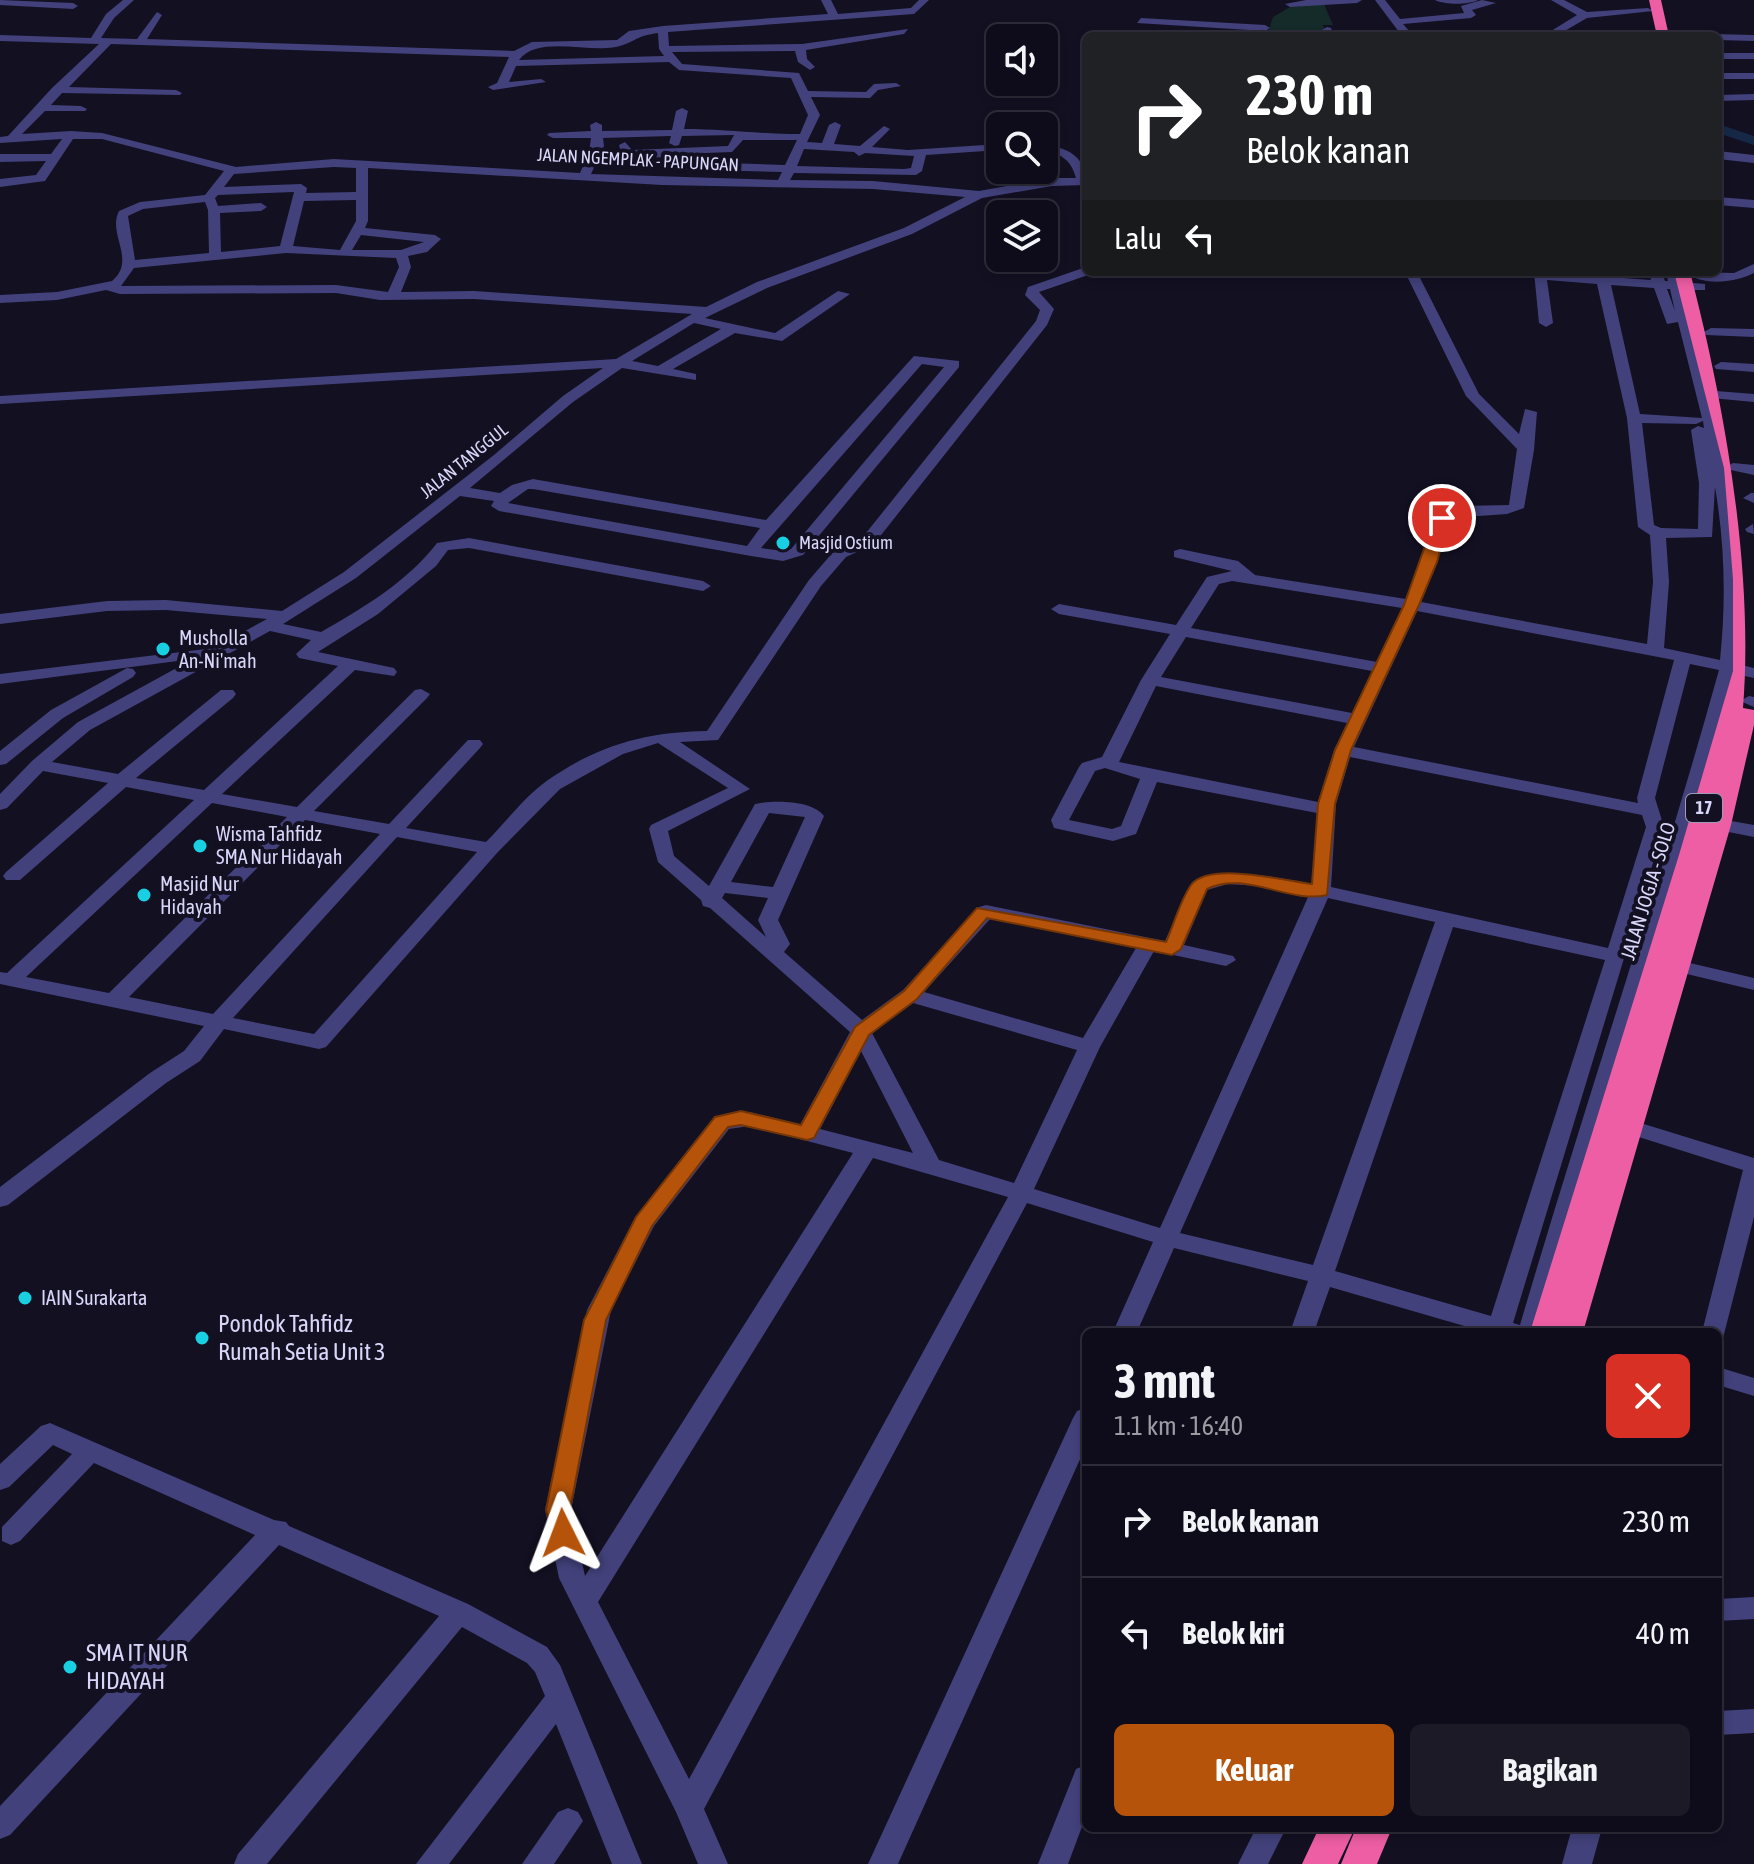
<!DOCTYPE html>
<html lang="id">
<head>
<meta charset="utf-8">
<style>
  :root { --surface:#0e0c1a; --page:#1c1a27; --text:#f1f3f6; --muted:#9b9ba2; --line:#2e2c39; --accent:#b45309 }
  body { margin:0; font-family:"Asap Condensed",sans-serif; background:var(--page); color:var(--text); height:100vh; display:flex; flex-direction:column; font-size:30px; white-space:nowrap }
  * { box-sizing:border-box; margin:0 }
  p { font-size:26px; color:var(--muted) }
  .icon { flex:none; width:44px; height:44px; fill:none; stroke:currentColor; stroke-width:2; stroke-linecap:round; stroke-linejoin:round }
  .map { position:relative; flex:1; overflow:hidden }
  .details { position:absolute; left:1082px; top:1328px; width:640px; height:504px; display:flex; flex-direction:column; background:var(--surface); border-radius:12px; box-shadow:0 4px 12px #0003,0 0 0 2px var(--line) }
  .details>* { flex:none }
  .top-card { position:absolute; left:1082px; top:32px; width:640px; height:244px; border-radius:12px; box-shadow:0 4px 12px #0003,0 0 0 2px var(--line); background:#202124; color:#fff; overflow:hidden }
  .tools { position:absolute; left:986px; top:24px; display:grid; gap:16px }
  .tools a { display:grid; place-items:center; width:72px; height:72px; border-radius:12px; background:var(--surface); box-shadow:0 4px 12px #0003,0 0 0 2px var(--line); font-size:40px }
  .pin { position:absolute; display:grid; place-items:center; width:68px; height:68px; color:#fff; margin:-34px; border:4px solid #fff; border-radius:50%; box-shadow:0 2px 8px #0007 }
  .me { position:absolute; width:88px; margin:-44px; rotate:357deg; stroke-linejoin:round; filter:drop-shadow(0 0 6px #0008) }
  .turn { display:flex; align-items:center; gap:28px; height:168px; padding:0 32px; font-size:36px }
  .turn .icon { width:104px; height:104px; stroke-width:2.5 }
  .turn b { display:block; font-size:56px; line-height:68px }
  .then { display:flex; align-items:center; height:76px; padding:0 32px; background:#0003; gap:16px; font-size:30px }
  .round { display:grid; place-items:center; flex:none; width:84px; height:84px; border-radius:12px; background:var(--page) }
  .summary { display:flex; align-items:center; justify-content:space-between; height:136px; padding:0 32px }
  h1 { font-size:48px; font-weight:700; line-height:60px }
  .button { display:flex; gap:16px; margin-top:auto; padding:16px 32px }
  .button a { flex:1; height:92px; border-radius:12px; background:var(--accent); color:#fff; font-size:32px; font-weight:700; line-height:92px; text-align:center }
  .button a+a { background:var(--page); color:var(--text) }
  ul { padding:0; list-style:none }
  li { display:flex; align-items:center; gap:24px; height:112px; padding:0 32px; border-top:2px solid var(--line) }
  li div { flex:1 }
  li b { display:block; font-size:30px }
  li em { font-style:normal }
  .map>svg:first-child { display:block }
  .green { fill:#142b2a }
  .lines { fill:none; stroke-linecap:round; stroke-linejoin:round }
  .river { fill:#152947; fill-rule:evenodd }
  .minor { fill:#42417b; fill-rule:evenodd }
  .highway { fill:#ed5ea4; fill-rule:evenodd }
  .route { fill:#b45309; stroke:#753606; stroke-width:2 }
  .poi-dot { fill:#19d0e2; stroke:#131022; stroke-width:3 }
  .labels { text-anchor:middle; stroke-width:8; stroke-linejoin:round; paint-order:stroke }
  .far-street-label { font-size:18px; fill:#d9d6fa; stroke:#131022 }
  .far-poi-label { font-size:18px; fill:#d9d6fa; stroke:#131022; text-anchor:start }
  .shield { fill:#131022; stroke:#9e9bb9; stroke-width:2 }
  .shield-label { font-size:18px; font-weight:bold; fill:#d9d6fa }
  .poi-label { font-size:20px; fill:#d9d6fa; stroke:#131022; text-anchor:start }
  .street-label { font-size:20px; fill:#d9d6fa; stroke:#131022 }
  .near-poi-label { font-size:24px; fill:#d9d6fa; stroke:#131022; text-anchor:start }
</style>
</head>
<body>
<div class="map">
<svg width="1754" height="1864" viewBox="0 0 1754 1864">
  <rect width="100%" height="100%" fill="#131022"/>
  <!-- green -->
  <polygon class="green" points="1324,4 1333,25 1323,25 1327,36 1267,36 1273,17 1290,7"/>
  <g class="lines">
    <!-- river -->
    <polygon class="river" points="1718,124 1754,136 1754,145 1718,133"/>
    <!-- minor -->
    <g class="minor">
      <polygon points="0,0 73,3 78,6 73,9 0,5"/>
      <path d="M123,0H134L114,18L101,38L137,39L157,12L162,15L147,39L514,51L532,42L617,40L629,31L663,26L828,14L821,0H831L838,14L911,8L919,0H929L914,14L668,32L669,46L802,44L908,29L904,34L806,50L807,59L815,67L810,70L798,62L795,51L672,52L682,64L799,73L808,91L866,92L874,84L896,83L901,86L878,90L870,98L811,97L820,115L807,142L822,143L829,125L835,122L841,125L834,144L860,146L884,126L890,129L872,147L908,150L1000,144V150L926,155L922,171L916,175L794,173L790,180L873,181L979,191L1052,178H1076C1071,160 1062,154 1044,151V145C1070,148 1086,157 1086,185L1052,186L982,198L912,234L767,288L705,318L775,333L838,291L850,294L782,341L735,333L673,369L696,374V380L622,368L573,402L470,488L500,493L512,485L533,479L766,520L914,356L959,361V367L803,555L783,561L751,556L499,511L491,506L494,501L460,496L356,578L283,624L321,632C363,608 407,582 437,543L469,538L703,581L711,586L703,591L469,548L448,550L436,566L378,614L318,652L394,668L397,672L394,676L355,670L222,794L297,807L415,690L421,689L430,694L427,698L314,811L389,824L468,740H480L483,744L480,748L406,828L486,842C505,823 525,796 548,780C599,745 645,732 707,731L809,580L834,551L862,538L1036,321L1040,310L1025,295L1028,287L1086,267V272L1091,274L1039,292L1054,309L1047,325L874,544L846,557L821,586L718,740L680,742L750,789L668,831L674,856L709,886L755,804C774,800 812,800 824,816L778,920L790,944L784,952L862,1020L903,990L979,907L986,905L1165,941L1192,882C1233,867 1270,876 1312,884L1317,813L1157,782L1136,834L1113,841L1054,828L1051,820L1079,767L1082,763L1102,757L1141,680L1170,634L1059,614L1051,609L1059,604L1176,625L1207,577L1232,571L1174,557V551L1180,549L1238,561L1255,575L1406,599L1439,512L1460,506L1509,505L1517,449L1466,396L1405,272H1417L1479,394L1519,434L1525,409L1537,412L1534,450L1524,508L1507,514L1451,518L1421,602L1647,644L1653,582L1650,535L1638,527L1627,418L1597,284L1547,280L1553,323L1546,327L1539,323L1534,272L1595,276V272H1607L1609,277L1651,280L1649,272H1661L1665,281H1668L1666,272H1678L1681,282L1705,284V290H1683L1710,394L1716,391L1754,394V402L1711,398L1726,467L1733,463L1754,465V475L1726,469C1739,534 1743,598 1737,664L1754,668V678L1735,674L1691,842L1600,1125L1542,1332H1485L1330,1287L1314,1332H1290L1308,1281L1174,1248L1137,1332H1113L1153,1242L1027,1203L704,1809L728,1864H698L676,1812L559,1578L545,1510L587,1310L636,1216L714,1117L750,1112L800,1125L850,1032L710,908L703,906L701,900L658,862L649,829L651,825L728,788L658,743L623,754L560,789L497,853L326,1047L319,1049L224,1029L200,1061L166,1083L8,1205L0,1207V1187L150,1073L184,1051L204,1026L0,984V972L7,973L194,800L126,787L20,880H6L3,876L6,872L108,783L43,771L7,808L0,810V794L32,761L78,722L193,659L0,684V674L214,648L267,619L166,610L107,611L0,624V614L107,601L166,600L282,611L344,572L494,455L563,396L603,368L0,404V396L616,359L692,314L474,299L380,300L336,293L120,294L106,290L57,300L0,303V295L57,292L112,281C137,260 107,234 119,211L140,202L205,195L224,171L102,139H73L45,181L0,187V179L36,175L46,161L0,162V154H51L62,139L0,143V137L8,136L52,88L99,44L0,41V35L91,38L106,14ZM658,33L659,49L664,56L519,60C539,33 595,56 623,45C639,39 637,36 658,33ZM111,44L509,57L497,83L488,87L493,90L546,82L541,79L509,82L516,66L669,62L679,70L791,78L808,115L800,134C759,134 725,129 684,129L688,111L682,108L676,111L672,130L602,131V125L596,122L590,125L591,131L549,133L547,135L553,138H591L589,152L543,150L537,154L543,158L586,159L580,173L334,159L236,167L102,133L71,131L22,134L45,111H85L87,109L81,106L51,105L62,93L180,95L182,93L176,90L69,87ZM734,135L728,146L632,150L625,142L619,145L621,153L627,156L673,158L679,154L732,152L743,140H797L785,165L668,161L662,165L668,169L782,172L778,180L591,174L604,146L603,138L671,136L669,143L675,146L679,145L682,136ZM804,149L854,152L859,156L865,153L914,156L911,168L904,169L797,166ZM334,167L356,168V192L306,193L307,188L301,184L224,187L234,174ZM368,168L662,185L873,189L965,197L904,228L757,282L706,307L474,291L401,292L411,267L408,256L427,252L441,239L435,235L365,228L368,221ZM294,192L280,246L221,252L220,213L261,211L267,207L261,203L218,206L215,198L218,195ZM356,200V221L340,250L293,246L304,201ZM205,202L208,210L209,253L135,260L128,216L143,209ZM361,235L424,242L401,250H352ZM286,253L396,258L399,267L388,292L336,285L121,286L134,268ZM1611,285L1654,288L1667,324L1678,322L1702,418L1640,414ZM1667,289H1670L1675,311ZM694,323L721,329L658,366L632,361ZM922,364L944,367L791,549L783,551L761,548ZM1703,421L1704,428L1698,426L1691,430L1699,483L1698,529L1661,528L1654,525L1642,423L1696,424ZM1715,487C1725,545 1726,603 1720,660L1664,648L1669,582L1666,538L1712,537ZM528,489H533L760,528L747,546L508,503ZM1232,581L1402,608L1377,662L1191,628L1219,584ZM1417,611L1674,660L1637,798L1638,803L1354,747ZM270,631L311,640L296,654L299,658L338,666L204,790L136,778L233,698L236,694L233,690H221L118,774L52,762L90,730ZM1186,637L1372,671L1352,713L1161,677ZM1690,664L1719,670C1658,890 1584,1106 1520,1325L1513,1323L1664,827L1655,798ZM1156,686L1347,723L1334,750L1318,802L1119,762ZM1350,757L1642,815L1646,827L1608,948L1331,887L1336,804ZM1105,768L1140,779L1121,826L1112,829L1069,820L1095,771ZM212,803L287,817L109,993L26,977ZM769,813L805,817L773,887L731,882ZM305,820L380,834L213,1014L129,997ZM397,837L477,852L314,1034L233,1018ZM1228,884L1259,886L1309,895L1160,1228L1034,1189L1100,1047L1154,951L1226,966L1236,960L1233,956L1184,945L1207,890ZM725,893L768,898L758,920L766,937L722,898ZM1328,898L1435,922L1313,1265L1180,1233ZM991,918L1136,948L1083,1038L924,992ZM1453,927L1605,960L1491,1316L1335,1271ZM913,1003L1077,1050L1014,1183L939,1160L872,1033ZM861,1051L913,1153L820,1129ZM750,1126L853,1153L585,1576L571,1510L611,1310L654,1226L729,1129ZM873,1158L1008,1197L689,1779L598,1602Z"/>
      <polygon points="1306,0 1362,0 1357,3 1290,7 1285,4"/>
      <polygon points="1375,0 1385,0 1400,19 1464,13 1461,6 1482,0 1496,3 1472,10 1476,15 1471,18 1403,24 1410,32 1407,36 1397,36 1399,32"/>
      <path d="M1435,0H1478C1468,5 1445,5 1435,0Z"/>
      <polygon points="1551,0 1564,0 1587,12 1648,8 1653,11 1587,18 1556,36 1543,36 1577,15"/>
      <polygon points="1141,18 1265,25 1270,28 1265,31 1137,23"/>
      <polygon points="1327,27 1331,28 1334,36 1324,36 1322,30"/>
      <polygon points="1670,33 1754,35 1754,41 1718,40 1718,36 1665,36"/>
      <rect x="1718" y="53" width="36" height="6"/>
      <rect x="1718" y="73" width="36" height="6"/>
      <polygon points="1754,94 1754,100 1718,101 1718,95"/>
      <polygon points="1008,112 1018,114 1015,126 1003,126"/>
      <polygon points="1718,151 1754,155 1754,163 1718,159"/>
      <polygon points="1718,197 1754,200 1754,208 1718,205"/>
      <path d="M1754,264V273C1737,282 1706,286 1690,275L1692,272L1734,273Z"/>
      <polygon points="1711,328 1754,329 1754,337 1706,335 1704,332"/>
      <polygon points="1721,362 1754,364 1754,372 1716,369 1714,366"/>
      <polygon points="1751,493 1754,493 1754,503 1743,498"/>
      <polygon points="1753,524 1754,534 1747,532 1745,529"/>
      <polygon points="127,668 133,669 136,673 133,677 63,718 6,764 0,765 0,751 51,710"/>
      <polygon points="1749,696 1754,697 1754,707 1740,701"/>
      <polygon points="1720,819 1754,825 1754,837 1713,829 1711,825"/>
      <polygon points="1677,960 1754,978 1754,990 1670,970 1667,966 1670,962"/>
      <polygon points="1631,1120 1754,1158 1754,1217 1723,1338 1718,1340 1718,1332 1702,1332 1743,1170 1623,1132 1620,1127 1623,1122"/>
      <polygon points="1718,1367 1754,1378 1754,1396 1718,1385"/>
      <polygon points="1086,1408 1086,1446 898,1864 868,1864 1073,1418 1077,1411"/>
      <polygon points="50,1423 274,1520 286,1522 289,1526 468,1604 547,1647 560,1665 642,1864 612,1864 556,1724 449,1864 416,1864 545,1696 535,1672 527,1663 462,1627 267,1864 234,1864 238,1854 439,1616 279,1545 10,1835 0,1839 0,1806 255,1535 94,1463 20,1541 11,1545 2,1541 2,1527 72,1454 53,1445 9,1487 0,1490 0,1464 41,1426"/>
      <polygon points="1754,1597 1754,1619 1718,1621 1718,1599"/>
      <polygon points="1754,1709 1754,1733 1718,1735 1718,1711"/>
      <polygon points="1086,1765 1086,1816 1068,1864 1038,1864 1076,1769"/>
      <polygon points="568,1808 578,1812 583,1821 554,1864 522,1864 558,1812"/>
      <polygon points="1256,1828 1286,1828 1268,1864 1238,1864"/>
      <polygon points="1572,1828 1602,1828 1592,1864 1562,1864"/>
    </g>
    <!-- highway -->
    <g class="highway">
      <polygon points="1649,0 1661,0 1669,36 1657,36"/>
      <path d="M1674,272H1690C1725,405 1754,572 1743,708L1754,710V725L1731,825L1583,1332H1530L1679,855L1733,671V579L1724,468Z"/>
      <polygon points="1319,1828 1355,1828 1338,1864 1302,1864"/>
      <polygon points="1356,1828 1392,1828 1377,1864 1341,1864"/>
    </g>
  </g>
  <!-- route -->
  <path class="route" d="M1442,514L1449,518L1437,562L1419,605L1351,750L1335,804L1327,895C1289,904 1244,870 1207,889L1181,949L1172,955L987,918L917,999L869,1035L814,1138L807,1140L741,1125L728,1127L652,1226L606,1320L570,1510L575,1533L571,1539L563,1542L554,1539L546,1510L584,1320L636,1217L715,1117L741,1111L801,1125L855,1027L904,991L977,908L1166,942C1174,924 1180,901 1191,885C1209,861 1287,881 1312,884L1318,804L1335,750L1404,605L1435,518Z"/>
  <!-- markers -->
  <g class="poi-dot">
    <circle cx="783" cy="543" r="8"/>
    <circle cx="163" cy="649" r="8"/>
    <circle cx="200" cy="846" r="8"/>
    <circle cx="144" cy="895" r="8"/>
    <circle cx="25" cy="1298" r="8"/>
    <circle cx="202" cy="1338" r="8"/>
    <circle cx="70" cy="1667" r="8"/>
  </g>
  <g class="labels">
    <!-- far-street labels -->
    <g class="far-street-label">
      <text transform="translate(638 160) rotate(3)" y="6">JALAN NGEMPLAK - PAPUNGAN</text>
      <text transform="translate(464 461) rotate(-39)" y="6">JALAN TANGGUL</text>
    </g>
    <!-- far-poi labels -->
    <g class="far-poi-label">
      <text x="799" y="549">Masjid Ostium</text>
    </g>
    <!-- shield labels -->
    <rect class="shield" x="1686" y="794" width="36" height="28" rx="6"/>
    <g class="shield-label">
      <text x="1704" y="814">17</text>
    </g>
    <!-- poi labels -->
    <g class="poi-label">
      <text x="179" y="645">Musholla<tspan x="179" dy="23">An-Ni'mah</tspan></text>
      <text x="216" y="841">Wisma Tahfidz<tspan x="216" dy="23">SMA Nur Hidayah</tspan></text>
      <text x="160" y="891">Masjid Nur<tspan x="160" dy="23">Hidayah</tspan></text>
      <text x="41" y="1305">IAIN Surakarta</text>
    </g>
    <!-- street labels -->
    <g class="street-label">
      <text transform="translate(1648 891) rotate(-73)" y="7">JALAN JOGJA - SOLO</text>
    </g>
    <!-- near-poi labels -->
    <g class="near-poi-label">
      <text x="218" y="1332">Pondok Tahfidz<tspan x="218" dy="28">Rumah Setia Unit 3</tspan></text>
      <text x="86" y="1661">SMA IT NUR<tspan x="86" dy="28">HIDAYAH</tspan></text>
    </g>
  </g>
</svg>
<div class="tools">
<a><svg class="icon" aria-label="sound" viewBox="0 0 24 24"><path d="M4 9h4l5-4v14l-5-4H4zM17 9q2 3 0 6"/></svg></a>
<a><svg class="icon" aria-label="search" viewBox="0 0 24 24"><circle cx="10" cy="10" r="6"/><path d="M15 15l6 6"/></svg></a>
<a><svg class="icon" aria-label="layers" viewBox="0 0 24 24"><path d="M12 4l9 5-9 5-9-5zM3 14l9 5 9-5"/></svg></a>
</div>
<div class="pin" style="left:1442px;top:518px;background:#d93025"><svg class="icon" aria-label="arrive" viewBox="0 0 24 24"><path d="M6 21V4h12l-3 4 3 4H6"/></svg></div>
<svg class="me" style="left:563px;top:1533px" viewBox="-20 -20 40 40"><path d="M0-17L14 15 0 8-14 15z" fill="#b45309" stroke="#fff" stroke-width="4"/></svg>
<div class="top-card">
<div class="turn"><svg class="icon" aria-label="right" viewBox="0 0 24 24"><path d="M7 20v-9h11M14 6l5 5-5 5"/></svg><div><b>230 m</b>Belok kanan</div></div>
<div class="then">Lalu<svg class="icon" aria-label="left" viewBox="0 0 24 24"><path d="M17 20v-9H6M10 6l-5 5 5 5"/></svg></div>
</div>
<section class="details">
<div class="summary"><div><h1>3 mnt</h1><p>1.1 km · 16:40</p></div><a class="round" style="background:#d93025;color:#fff"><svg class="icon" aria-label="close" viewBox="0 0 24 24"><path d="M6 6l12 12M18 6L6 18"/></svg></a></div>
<ul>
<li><svg class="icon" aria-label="right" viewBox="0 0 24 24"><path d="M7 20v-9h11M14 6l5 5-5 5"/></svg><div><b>Belok kanan</b></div><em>230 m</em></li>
<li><svg class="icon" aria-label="left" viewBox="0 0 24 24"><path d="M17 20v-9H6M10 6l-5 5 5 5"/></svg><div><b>Belok kiri</b></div><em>40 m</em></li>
</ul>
<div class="button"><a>Keluar</a><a>Bagikan</a></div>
</section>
</div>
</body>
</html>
